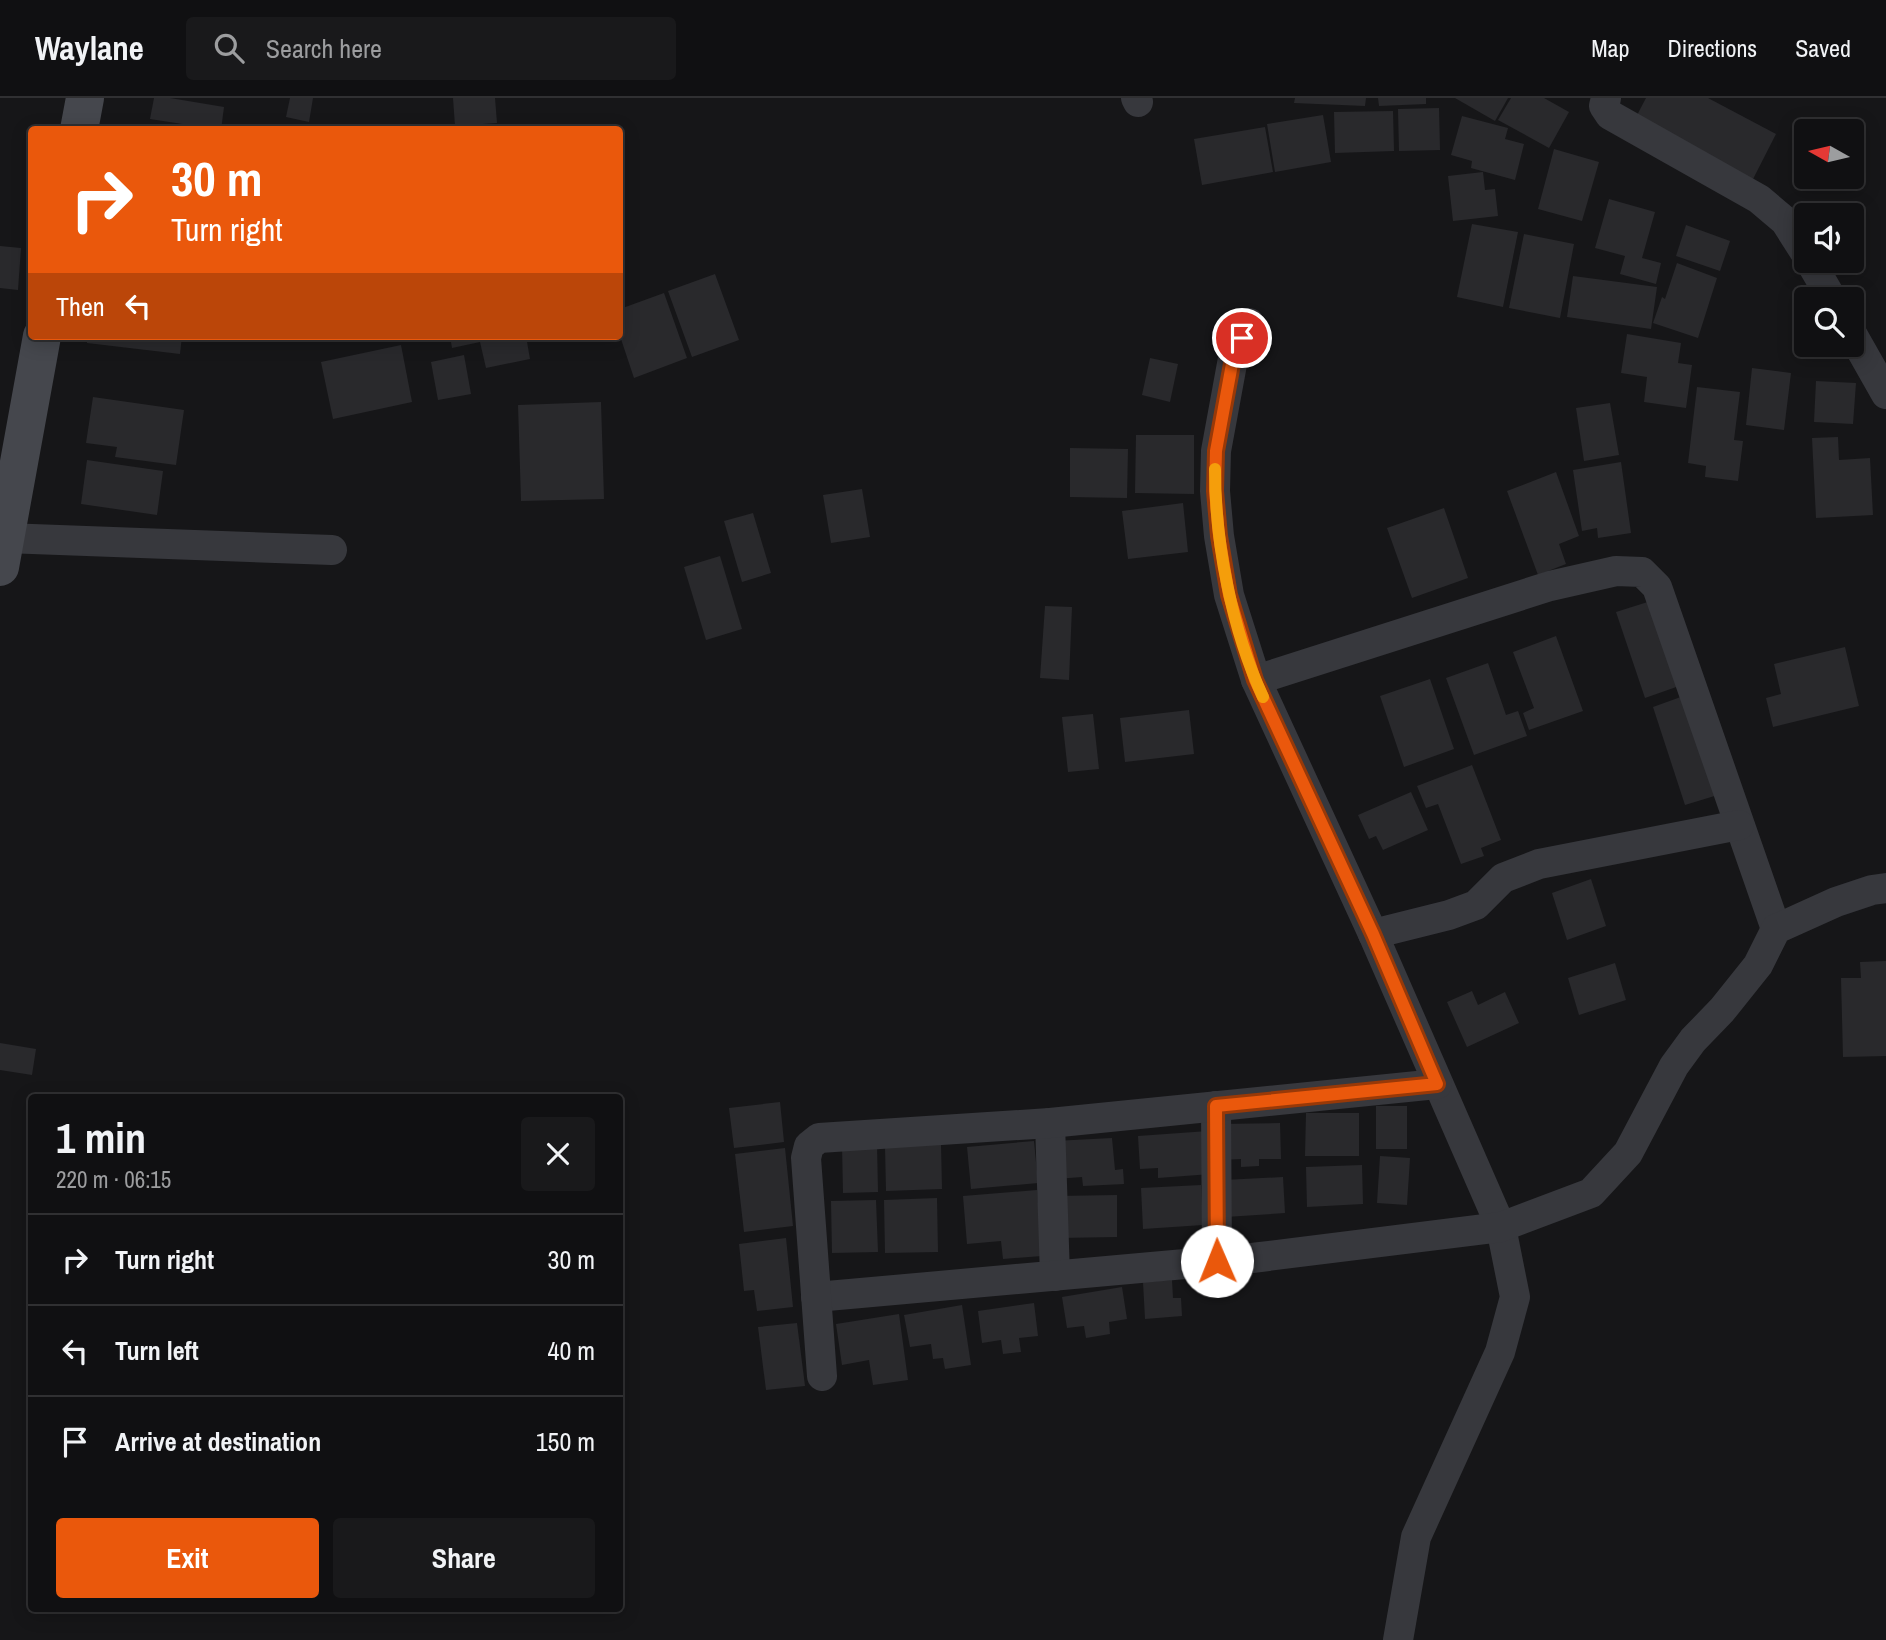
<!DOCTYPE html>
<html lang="en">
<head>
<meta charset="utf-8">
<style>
  :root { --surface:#101012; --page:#19191b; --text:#f1f3f6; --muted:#9c9d9f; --line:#303032; --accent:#ea580c }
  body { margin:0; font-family:"Archivo Narrow",sans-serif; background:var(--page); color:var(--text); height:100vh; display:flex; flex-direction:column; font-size:26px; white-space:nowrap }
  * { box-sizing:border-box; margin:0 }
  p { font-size:23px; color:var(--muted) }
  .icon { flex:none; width:38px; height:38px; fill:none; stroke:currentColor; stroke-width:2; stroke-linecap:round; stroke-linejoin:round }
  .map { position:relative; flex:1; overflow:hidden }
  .sheet { position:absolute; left:28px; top:996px; width:595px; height:518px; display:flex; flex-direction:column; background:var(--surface); border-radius:7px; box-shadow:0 4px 18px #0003,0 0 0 2px var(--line) }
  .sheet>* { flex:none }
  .guide { position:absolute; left:28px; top:28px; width:595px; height:214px; border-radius:7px; box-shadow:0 4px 18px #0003,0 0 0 2px var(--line); background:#ea580c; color:#fff; overflow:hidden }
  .needle { width:46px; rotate:278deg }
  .controls { position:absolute; left:1794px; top:21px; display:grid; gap:14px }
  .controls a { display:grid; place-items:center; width:70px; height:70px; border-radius:7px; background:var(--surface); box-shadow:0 4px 18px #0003,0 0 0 2px var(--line); font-size:35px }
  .pin { position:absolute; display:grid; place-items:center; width:60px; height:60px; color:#fff; margin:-30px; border:4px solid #fff; border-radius:50%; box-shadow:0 2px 7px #0007 }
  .me { position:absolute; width:77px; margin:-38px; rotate:359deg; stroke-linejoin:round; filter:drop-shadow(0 0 5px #0008) }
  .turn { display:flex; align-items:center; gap:24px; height:147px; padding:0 28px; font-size:32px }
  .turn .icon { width:91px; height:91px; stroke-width:2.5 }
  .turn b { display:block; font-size:49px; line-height:60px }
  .then { display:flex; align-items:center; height:66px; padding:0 28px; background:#0003; gap:14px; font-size:26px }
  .round { display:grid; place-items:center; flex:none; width:74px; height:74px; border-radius:7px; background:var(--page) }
  .summary { display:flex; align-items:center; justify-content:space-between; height:119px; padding:0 28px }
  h1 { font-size:42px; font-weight:700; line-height:52px }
  .primary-button { display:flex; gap:14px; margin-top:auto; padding:14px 28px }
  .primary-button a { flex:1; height:80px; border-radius:7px; background:var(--accent); color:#fff; font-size:28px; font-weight:700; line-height:80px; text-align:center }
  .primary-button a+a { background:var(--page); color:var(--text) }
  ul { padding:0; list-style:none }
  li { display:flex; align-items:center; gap:21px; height:91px; padding:0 28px; border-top:2px solid var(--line) }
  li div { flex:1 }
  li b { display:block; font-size:26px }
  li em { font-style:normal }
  header { display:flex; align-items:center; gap:42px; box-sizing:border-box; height:98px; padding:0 35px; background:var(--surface); border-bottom:2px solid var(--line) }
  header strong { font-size:33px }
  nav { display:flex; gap:38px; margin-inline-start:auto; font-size:24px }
  .search { width:490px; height:63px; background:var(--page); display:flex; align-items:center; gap:18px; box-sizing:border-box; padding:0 24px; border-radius:7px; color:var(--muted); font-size:26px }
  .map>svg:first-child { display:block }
  .building { fill:#29292c }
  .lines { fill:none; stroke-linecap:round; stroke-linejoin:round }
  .street { stroke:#37383d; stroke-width:30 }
  .secondary { stroke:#45474d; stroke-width:38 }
  .route-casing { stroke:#983908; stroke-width:18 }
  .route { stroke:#ea580c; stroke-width:12 }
  .slow { stroke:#f59e0b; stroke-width:12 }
</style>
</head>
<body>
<header>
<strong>Waylane</strong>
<div class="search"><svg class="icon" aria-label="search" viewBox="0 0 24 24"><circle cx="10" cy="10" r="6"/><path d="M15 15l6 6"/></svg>Search here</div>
<nav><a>Map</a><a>Directions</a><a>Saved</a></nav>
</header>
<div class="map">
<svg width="1886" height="1542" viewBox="0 0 1886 1542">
  <rect width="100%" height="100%" fill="#161618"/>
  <!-- building -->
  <g class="building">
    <polygon points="154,0 170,0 224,9 221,32 150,21"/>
    <polygon points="290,0 313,0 309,24 286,19"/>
    <polygon points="453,0 495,0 497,25 455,28"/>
    <polygon points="1295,0 1366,0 1365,8 1294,5"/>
    <polygon points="1378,0 1426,0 1426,6 1379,8"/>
    <polygon points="1455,0 1508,0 1495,23"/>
    <polygon points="1511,0 1544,0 1569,14 1549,50 1498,22"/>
    <polygon points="1646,0 1708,0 1776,36 1752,83 1635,21"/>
    <polygon points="1439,10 1440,52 1399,53 1398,11"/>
    <polygon points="1393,13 1394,53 1335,55 1334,14"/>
    <polygon points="1323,17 1331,64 1275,74 1267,26"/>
    <polygon points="1462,18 1508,30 1505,41 1524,46 1515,82 1471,70 1472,63 1451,57"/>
    <polygon points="1265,29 1273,74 1202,87 1194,41"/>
    <polygon points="1554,51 1599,64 1582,123 1538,111"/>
    <polygon points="1483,74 1485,92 1495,91 1498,118 1453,123 1448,78"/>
    <polygon points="1609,101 1655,114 1642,160 1661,165 1656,186 1620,176 1625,158 1595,150"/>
    <polygon points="1824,105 1841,117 1815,117"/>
    <polygon points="1472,126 1518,134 1503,209 1457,199"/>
    <polygon points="1686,127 1730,143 1720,173 1676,158"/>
    <polygon points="1524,136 1574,146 1560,220 1509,210"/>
    <polygon points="0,148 21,150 18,192 0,190"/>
    <polygon points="1677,165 1717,180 1698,240 1653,225 1662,199 1665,201"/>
    <polygon points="715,176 739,242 692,259 668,193"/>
    <polygon points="1573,178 1657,189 1651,231 1567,219"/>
    <polygon points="664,195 687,260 634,280 620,238 620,211"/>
    <polygon points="1627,236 1681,245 1678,265 1692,267 1686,310 1644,304 1647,279 1621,275"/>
    <polygon points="87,238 182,238 180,256 87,245"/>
    <polygon points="450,238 526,238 530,261 486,270 480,244 452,250"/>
    <polygon points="401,247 412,304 333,321 321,264"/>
    <polygon points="464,257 471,296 438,302 431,264"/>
    <polygon points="1150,260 1178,266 1170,304 1142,297"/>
    <polygon points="1752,270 1791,275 1784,332 1746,327"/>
    <polygon points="1816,283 1856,285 1853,326 1814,324"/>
    <polygon points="1697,289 1740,294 1734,342 1743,343 1738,383 1705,379 1706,368 1688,365"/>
    <polygon points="93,299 184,312 176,367 115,359 117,349 86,345"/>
    <polygon points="601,304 604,401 521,403 518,307"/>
    <polygon points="1610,305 1619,357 1584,363 1576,310"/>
    <polygon points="1136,337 1194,337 1194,396 1135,395"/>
    <polygon points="1838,339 1839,362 1870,360 1873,417 1816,420 1812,340"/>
    <polygon points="1070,350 1128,351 1127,400 1070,399"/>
    <polygon points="87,362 163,373 157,417 81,406"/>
    <polygon points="1621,364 1631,435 1598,440 1597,430 1582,433 1573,372"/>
    <polygon points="1556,374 1579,438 1559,446 1566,466 1538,477 1507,393"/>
    <polygon points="862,391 870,439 831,445 823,397"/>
    <polygon points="1183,405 1188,454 1128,461 1122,413"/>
    <polygon points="1444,410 1468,480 1412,500 1387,430"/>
    <polygon points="753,415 771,475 742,484 724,423"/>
    <polygon points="720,458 742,531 706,542 684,469"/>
    <polygon points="1654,502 1682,587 1645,600 1616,514"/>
    <polygon points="1045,508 1072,509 1069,582 1040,580"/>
    <polygon points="1556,538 1583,613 1529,632 1523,615 1534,610 1513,554"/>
    <polygon points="1845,549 1859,608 1773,629 1766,600 1781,596 1774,566"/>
    <polygon points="1488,565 1506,617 1518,613 1527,638 1474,657 1446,580"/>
    <polygon points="1430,581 1454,651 1404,669 1380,598"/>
    <polygon points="1689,596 1721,696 1685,707 1653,609"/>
    <polygon points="1189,612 1194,656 1125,664 1120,620"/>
    <polygon points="1093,616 1099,671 1068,674 1062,619"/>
    <polygon points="1472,667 1501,742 1481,750 1484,758 1461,766 1438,706 1426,710 1417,688"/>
    <polygon points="1411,694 1428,732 1383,752 1376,738 1369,741 1358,717"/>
    <polygon points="1591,781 1606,828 1567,842 1552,795"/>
    <polygon points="1886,863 1886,958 1843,959 1841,880 1861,880 1860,864"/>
    <polygon points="1615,865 1626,902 1579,917 1568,880"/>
    <polygon points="1472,893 1478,907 1505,894 1519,925 1467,949 1447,904"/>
    <polygon points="0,945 36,951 32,977 0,972"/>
    <polygon points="780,1004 784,1044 734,1050 729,1010"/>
    <rect x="1376" y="1008" width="31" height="43"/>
    <polygon points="1306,1015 1359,1015 1359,1058 1305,1058"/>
    <polygon points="1280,1025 1281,1061 1259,1061 1259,1068 1241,1069 1241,1061 1221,1062 1221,1026"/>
    <polygon points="1208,1033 1211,1076 1158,1080 1158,1070 1140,1071 1138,1038"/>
    <polygon points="1112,1040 1115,1072 1123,1071 1124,1086 1083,1088 1082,1079 1056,1081 1054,1043"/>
    <polygon points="1034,1043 1038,1085 971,1091 967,1049"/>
    <polygon points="877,1046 878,1094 843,1095 842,1047"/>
    <polygon points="941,1046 942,1091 886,1093 885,1048"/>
    <polygon points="785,1050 793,1128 744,1134 735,1056"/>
    <polygon points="1380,1058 1410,1060 1407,1107 1377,1105"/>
    <polygon points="1362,1067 1363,1106 1307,1109 1306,1069"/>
    <polygon points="1283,1079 1285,1115 1226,1119 1224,1082"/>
    <polygon points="1201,1087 1203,1127 1143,1131 1141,1090"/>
    <polygon points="1037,1092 1042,1158 1003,1161 1001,1143 967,1146 963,1098"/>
    <polygon points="1117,1097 1117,1139 1058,1140 1057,1098"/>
    <polygon points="937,1100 938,1154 885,1155 884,1102"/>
    <polygon points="876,1102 878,1154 832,1155 831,1103"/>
    <polygon points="786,1140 793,1209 757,1213 754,1192 744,1193 739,1146"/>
    <polygon points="1172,1182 1173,1200 1181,1200 1182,1218 1145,1221 1143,1184"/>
    <polygon points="1122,1189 1127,1221 1109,1224 1110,1236 1086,1240 1084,1228 1067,1230 1062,1199"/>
    <polygon points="1034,1205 1038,1238 1019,1240 1021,1254 1003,1256 1001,1242 982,1245 978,1213"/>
    <polygon points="962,1207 971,1267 945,1271 943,1260 933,1261 931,1246 910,1249 904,1217"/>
    <polygon points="899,1216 908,1282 873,1287 869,1262 842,1267 836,1226"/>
    <polygon points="797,1225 805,1288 766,1292 758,1229"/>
  </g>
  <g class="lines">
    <!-- street -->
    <g class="street">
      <polyline points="1136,0 1138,4"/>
      <polyline points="1606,0 1604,8 1610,17 1759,101 1785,123 1806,156"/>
      <polyline points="1810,163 1832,201"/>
      <polyline points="1249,225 1234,255 1216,353 1215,393 1219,438 1229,497 1256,582 1373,836 1501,1129 1515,1199 1500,1254 1416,1439 1398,1542"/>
      <polyline points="1852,236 1886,296"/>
      <polyline points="5,440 332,452"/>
      <polyline points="1256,582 1550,488 1616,473 1642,474 1657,489 1776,831"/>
      <polyline points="1373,836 1449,817 1476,807 1503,780 1539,766 1739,727"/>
      <polyline points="1216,1008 1217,1163"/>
      <polyline points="1050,1025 1055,1178"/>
      <polyline points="816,1199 1252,1160 1501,1129 1591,1095 1628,1055 1674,968 1693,942 1722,912 1758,867 1776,831 1836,804 1872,792 1886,790"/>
      <polyline points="822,1278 806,1060 809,1048 819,1040 1050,1025 1437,986"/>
    </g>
    <!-- secondary -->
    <g class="secondary">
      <polyline points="79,32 85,0"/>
      <polyline points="0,469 42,238"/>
    </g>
  </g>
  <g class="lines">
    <!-- route casing -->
    <g class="route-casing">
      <polyline id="route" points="1217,1163 1216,1008 1437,986 1373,836 1255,582 1229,497 1219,438 1215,393 1216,353 1234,255 1242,240"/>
    </g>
    <!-- route -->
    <use href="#route" class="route"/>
    <!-- slow -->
    <path class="slow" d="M1215,371C1215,445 1232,532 1263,599"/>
  </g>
</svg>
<div class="controls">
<a><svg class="needle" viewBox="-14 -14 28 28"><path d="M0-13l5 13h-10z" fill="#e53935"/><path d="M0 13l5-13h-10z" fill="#9c9d9f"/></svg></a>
<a><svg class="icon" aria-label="sound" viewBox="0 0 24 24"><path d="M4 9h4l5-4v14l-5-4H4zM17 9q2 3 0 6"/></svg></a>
<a><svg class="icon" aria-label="search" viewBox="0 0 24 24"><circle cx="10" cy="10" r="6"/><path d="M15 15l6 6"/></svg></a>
</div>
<div class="pin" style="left:1242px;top:240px;background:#d93025"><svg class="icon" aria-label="arrive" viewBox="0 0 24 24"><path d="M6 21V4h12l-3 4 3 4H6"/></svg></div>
<svg class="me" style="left:1217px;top:1163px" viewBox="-20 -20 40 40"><circle r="19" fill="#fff"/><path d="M0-13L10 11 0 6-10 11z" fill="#ea580c"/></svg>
<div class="guide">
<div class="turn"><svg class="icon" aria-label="right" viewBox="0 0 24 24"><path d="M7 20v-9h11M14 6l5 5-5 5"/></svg><div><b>30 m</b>Turn right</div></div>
<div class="then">Then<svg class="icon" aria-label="left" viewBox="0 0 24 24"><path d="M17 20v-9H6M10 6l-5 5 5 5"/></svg></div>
</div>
<section class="sheet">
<div class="summary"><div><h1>1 min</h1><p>220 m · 06:15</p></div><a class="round"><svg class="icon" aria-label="close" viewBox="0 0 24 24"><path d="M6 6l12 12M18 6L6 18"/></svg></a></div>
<ul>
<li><svg class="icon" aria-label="right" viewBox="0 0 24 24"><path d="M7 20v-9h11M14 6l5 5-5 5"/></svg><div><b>Turn right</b></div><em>30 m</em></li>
<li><svg class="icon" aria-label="left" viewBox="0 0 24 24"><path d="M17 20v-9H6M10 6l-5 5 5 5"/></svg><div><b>Turn left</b></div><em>40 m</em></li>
<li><svg class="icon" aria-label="arrive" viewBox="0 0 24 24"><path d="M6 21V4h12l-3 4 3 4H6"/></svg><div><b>Arrive at destination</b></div><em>150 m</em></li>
</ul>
<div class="primary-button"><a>Exit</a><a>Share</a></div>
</section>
</div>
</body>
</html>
